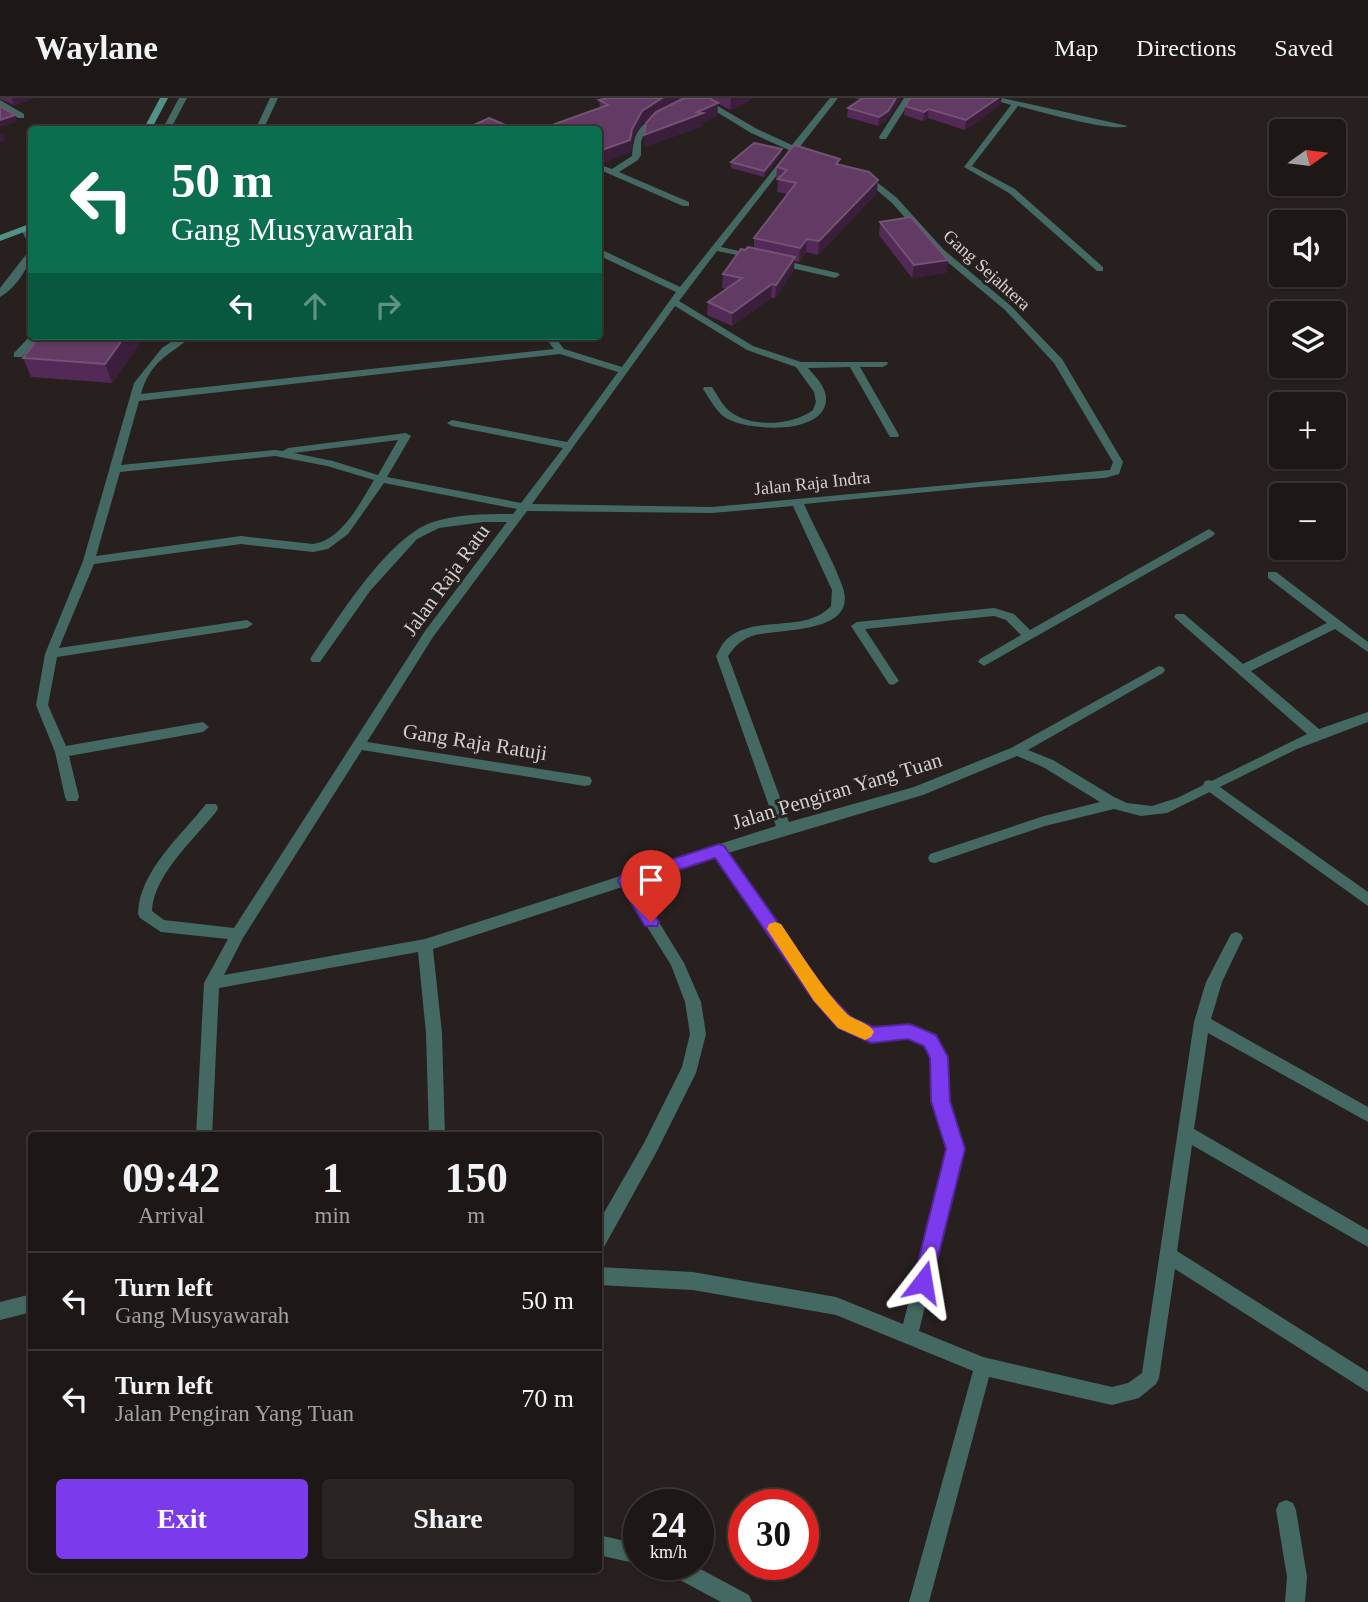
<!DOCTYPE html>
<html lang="en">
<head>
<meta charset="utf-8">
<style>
  :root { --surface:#1d1816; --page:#2a2523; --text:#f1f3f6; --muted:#a0a0a1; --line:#3b3735; --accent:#7c3aed }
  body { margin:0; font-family:Georgia,serif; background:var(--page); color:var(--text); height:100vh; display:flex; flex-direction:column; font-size:26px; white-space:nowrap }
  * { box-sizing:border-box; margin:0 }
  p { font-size:23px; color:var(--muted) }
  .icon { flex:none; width:38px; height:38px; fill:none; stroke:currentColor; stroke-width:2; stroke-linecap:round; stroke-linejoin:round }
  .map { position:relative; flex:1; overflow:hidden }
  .drawer { position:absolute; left:28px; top:1034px; width:574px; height:441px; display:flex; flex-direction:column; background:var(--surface); border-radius:7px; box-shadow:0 2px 5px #0004,0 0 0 2px var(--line) }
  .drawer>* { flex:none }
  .banner { position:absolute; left:28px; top:28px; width:574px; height:214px; border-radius:7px; box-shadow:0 2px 5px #0004,0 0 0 2px var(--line); background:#0b6e4f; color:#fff; overflow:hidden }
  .needle { width:46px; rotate:76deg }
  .fabs { position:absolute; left:1269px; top:21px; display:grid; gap:14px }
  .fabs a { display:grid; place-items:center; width:77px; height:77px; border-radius:7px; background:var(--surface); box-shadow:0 2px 5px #0004,0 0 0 2px var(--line); font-size:35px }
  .speed { position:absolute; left:623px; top:1391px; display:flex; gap:14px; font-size:35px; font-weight:700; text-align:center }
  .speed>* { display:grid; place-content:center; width:91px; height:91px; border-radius:50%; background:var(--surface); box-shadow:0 2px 5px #0004,0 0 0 2px var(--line); line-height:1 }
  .speed small { font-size:18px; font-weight:400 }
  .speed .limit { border:10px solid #d22; background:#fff; color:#111 }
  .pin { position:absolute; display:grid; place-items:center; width:60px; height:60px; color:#fff; margin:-72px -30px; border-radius:50% 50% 50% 0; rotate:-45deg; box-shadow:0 0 7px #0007 }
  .pin .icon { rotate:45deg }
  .me { position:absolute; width:77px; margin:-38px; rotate:14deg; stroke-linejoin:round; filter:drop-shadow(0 0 5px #0008) }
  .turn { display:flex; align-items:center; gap:24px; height:147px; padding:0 28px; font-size:32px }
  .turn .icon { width:91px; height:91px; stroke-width:2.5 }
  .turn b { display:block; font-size:49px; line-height:60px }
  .lanes { display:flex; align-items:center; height:66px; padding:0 28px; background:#0003; justify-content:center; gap:35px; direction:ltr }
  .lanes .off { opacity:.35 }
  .eta { display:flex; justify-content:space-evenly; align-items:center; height:119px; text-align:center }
  .eta b { font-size:42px; font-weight:800; line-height:49px }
  .primary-button { display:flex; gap:14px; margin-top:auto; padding:14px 28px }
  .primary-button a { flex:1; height:80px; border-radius:7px; background:var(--accent); color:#fff; font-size:28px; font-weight:800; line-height:80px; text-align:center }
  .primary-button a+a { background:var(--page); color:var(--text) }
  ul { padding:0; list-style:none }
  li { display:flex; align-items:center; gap:21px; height:98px; padding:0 28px; border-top:2px solid var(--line) }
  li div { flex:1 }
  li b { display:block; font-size:26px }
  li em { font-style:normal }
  header { display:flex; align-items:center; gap:42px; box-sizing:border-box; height:98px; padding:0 35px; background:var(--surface); border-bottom:2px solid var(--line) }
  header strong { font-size:33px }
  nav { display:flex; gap:38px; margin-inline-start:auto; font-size:24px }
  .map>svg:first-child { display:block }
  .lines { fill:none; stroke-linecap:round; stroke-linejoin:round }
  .lane { fill:#436962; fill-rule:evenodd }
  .street { fill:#436962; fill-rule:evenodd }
  .secondary { fill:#529286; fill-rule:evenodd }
  .wall { fill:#532957 }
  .shaded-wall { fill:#3b1e3b }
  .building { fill:#613b64; stroke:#735274; stroke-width:2 }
  .route { fill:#7c3aed; stroke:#51269a; stroke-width:2 }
  .slow { fill:#f59e0b }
  .labels { text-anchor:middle; stroke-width:6; stroke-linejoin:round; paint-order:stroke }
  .far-street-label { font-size:18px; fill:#d4d0ce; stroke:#27201e }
  .street-label { font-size:21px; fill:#d4d0ce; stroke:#27201e }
</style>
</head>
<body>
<header>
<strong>Waylane</strong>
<nav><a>Map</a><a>Directions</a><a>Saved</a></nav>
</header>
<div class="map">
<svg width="1368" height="1504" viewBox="0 0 1368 1504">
  <rect width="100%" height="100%" fill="#27201e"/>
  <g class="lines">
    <!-- lane -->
    <g class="lane">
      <polygon points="22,129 29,131 32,148 28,145 21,131"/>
      <path d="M32,149C32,167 15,191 0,199V190Z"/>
      <polygon points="32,236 32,238 40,238 22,259 14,259 14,255"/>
      <polygon points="1210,682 1368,794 1368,808 1205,691 1203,687 1205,683"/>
    </g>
    <!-- street -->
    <g class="street">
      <polygon points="179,0 187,0 170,32 162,32"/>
      <polygon points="270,0 278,0 263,32 255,32"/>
      <path d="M694,0H704L757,31L792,47L830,0H838L799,50L811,55V59L795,54L721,149L757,157V161L717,153L679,203L753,248L801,264H887L888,266L883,269H860L899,337L898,339H890L850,269L808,270C815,278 827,290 826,302C824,338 747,333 726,320C716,314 710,301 703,291L704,289H712C718,298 723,309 732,315C754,330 793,327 813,312L816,304L814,294L796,269L747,252L675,208L532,406L712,409L1110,372L1113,364L1054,265L1005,212L938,156L891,104L861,79L860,77L864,74L897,100L944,152L1011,208L1062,261L1123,364L1119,376L1105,380L979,389L804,406C816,434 833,461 843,490C858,537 778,530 752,538C741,542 735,548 728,558L789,724L914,689L1011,650L1159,568L1163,569L1165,572L1163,575L1028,652L1053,662L1114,699L1127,705L1152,708L1177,700L1307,636L1174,519L1176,516H1184L1243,566L1327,525L1268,480V474H1276L1368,544V554L1335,531L1251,573L1319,631L1368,614V624L1297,651L1167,715L1141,718L1114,711L1045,728L935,765L930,764L928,760L930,756L1044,718L1100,704L1043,669L1017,658L923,697L728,755C754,792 832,919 871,930C882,932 898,928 909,927C931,935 937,938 947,959L949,1003L964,1051L919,1233L983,1259L1112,1289L1128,1285L1142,1275L1194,924L1206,884L1231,836L1236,834L1241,836L1243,840L1222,884L1211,921L1368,1009V1024L1208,935L1194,1031L1368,1132V1149L1192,1047L1177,1153L1368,1274V1294L1175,1171L1159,1280L1156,1286L1139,1300L1112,1307L989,1279L929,1504H909L973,1273L836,1217L693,1192L598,1187V1169L693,1174L836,1199L903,1226L948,1051L933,1003L931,960L924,948L908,941L871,944L840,929L815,903L715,759L635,785L684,865L701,904L706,936L696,975L656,1055L604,1149L598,1151V1125L644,1045L682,969L690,936L685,904L671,867L622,789L433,851L442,935L445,1038H429L426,935L418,854L219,890L212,1038H196L204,885L228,841L161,834L140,820L138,816C139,773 181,738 206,706H216L218,710L216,714C194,741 153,778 152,813L164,822L234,830L425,533L507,424H484L439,430L417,441L370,493L320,564H312L310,561L312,558C339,519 388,439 433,424C457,416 487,416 513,416L517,411L384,385L348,436L328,451L313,454L241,446L94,466L59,550L247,522L253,526L247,530L57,559L48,607L66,648L203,624L209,629L203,634L69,658L79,699L77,703H67L65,699L55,654L36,607L45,556L83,463L134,285L162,250L180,238H193C169,257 150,263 141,296L554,251L544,238H554L564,251L622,269L676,194L598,157V150L680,189L789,52L751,35ZM560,256L618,274L567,344L452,322L447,325L452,328L563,350L521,405L387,379L411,338L406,335L288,350L283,353L275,352L121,367L139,303ZM398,342L378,377L333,363L294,355ZM275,358L327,368L374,382C360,405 342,442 313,446L241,438L96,458L120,374ZM793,408L832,492L831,508C805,536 758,516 728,540C723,544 719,552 716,558L776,728L425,841L224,877L243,840L362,652L585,688L590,687L592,683L590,679L585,678L367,644L433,539L527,413L712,415Z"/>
      <polygon points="904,0 912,0 886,41 880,41 879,39"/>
      <path d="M988,0H1002L1128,28C1114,35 1038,13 1018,8L972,68L1015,91L1103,169V173H1097L1009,95L964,69L1011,7Z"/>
      <polygon points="0,2 24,16 24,20 18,20 0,8"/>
      <path d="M656,17L663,19L644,35L641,44V57L638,62L619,74L689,104V108H683L598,71V66L612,71L632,58C634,36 637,30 656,17Z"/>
      <polygon points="777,161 838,175 840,177 835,180 774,166 774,162"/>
      <polygon points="1209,431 1215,435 1213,438 984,568 978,564 980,561 1021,537 1006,522 994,518 865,531 899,583 893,587 889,586 851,528 857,524 994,510 1014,516 1030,532"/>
      <polygon points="32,1196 32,1214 0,1222 0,1204"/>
      <polygon points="1286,1402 1293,1405 1296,1412 1307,1479 1305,1504 1285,1504 1287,1479 1276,1412 1279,1405"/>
      <polygon points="598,1437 639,1446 639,1466 598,1457"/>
      <polygon points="660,1466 691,1466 749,1497 752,1504 721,1504 663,1473"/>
    </g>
    <!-- secondary -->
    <g class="secondary">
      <polygon points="160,0 168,0 151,32 143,32"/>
      <polygon points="32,125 32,131 0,143 0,137"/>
    </g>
  </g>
  <!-- wall -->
  <g class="wall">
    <polygon points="0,0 35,0 14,7 0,1"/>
    <polygon points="609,0 752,0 742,7 730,12 712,2 718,5 717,18 703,24 703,28 644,49 651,19 642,25 632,43 631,54 602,65 598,63 598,32 555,32 555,26 600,10 599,2"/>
    <polygon points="854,0 901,0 886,22 878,28 847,19 848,10 860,2"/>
    <polygon points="910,0 1002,0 1000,7 965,32 928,20 923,23 904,17 905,8"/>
    <polygon points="781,57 764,79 731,70 731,64"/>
    <polygon points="840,67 877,95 818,157 806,154 799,164 794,163 794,172 775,200 771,200 732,228 707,217 708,204 727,191 722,190 723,176 745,152 754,150 754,140 788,96 777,94 778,83 776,82 777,69"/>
    <polygon points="880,124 946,175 912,180 879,137"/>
    <polygon points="145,238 112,285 31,279 23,260"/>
  </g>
  <!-- shaded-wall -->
  <g class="shaded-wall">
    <polygon points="14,0 35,0 14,7 12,1"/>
    <polygon points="662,0 685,0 670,7 642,25 632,43 631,54 602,65 602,52 632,31 642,13"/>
    <polygon points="731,0 752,0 742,7 730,12"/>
    <polygon points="896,0 901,0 886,22 878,28 879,19"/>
    <polygon points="998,0 1002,0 1000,7 965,32 966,22"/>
    <polygon points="718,5 717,18 703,24 703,28 644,49 644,37"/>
    <polygon points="929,11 928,20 923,23 924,14"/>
    <polygon points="15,17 17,24 0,29 0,22"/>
    <polygon points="3,36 5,43 0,45 0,37"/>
    <polygon points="782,51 781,57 764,79 764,73"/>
    <polygon points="878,82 877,95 818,157 819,143"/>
    <polygon points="807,141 806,154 799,164 800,150"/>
    <polygon points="795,159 794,172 775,200 776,187"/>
    <polygon points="948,162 946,175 912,180 914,167"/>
    <polygon points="772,186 771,200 732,228 732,215"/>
    <polygon points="125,238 145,238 112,285 105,266"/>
  </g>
  <!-- building -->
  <g class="building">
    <polygon points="609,0 662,0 642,13 632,31 630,42 602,52 598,50 598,32 565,32 555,26 608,7 599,2"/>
    <polygon points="684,0 709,0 718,5 697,14 703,15 644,37 646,25 656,14"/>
    <polygon points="863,0 896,0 888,13 879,19 848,10"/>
    <polygon points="910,0 998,0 966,22 929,11 924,14 905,8"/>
    <polygon points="0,8 15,17 0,22"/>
    <polygon points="489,20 517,32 463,32"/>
    <polygon points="754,45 782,51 764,73 731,64"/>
    <polygon points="794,47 840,61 836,66 869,74 878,82 819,143 807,141 800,150 754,140 796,85 778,81 787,72 777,69"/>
    <polygon points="911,119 948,162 914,167 880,124"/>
    <polygon points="748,149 795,159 776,187 772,186 732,215 708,204 742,180 723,176 741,151 745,152"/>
    <polygon points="40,238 125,238 105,266 23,260"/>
  </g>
  <!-- route -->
  <polygon class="route" points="719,746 724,748 826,893 851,919 873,929 909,926 915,928 936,937 948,959 950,1003 965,1051 930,1191 923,1194 916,1191 913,1184 946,1051 931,1003 930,960 924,948 908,941 871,945 838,930 814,903 715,760 636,786 659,824 657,828 645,828 618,783 620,778"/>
  <!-- slow -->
  <path class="slow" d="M775,824L781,826C802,857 821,889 847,916C855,923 869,924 874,934L871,939L865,942L838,930L814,903L767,831L769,826Z"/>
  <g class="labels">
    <!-- far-street labels -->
    <g class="far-street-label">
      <text transform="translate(987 172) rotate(42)" y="6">Gang Sejahtera</text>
      <text transform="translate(812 385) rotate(-6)" y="6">Jalan Raja Indra</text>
    </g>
    <!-- street labels -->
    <g class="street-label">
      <text transform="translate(446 482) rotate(-54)" y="7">Jalan Raja Ratu</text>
      <text transform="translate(475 644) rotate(9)" y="7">Gang Raja Ratuji</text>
      <text transform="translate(837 693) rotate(-17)" y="7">Jalan Pengiran Yang Tuan</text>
    </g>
  </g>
</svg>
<div class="fabs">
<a><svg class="needle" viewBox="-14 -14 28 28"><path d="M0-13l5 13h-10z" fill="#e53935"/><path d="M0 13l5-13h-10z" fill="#a0a0a1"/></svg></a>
<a><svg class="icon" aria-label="sound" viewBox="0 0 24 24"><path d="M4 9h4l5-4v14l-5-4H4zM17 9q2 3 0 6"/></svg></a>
<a><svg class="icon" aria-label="layers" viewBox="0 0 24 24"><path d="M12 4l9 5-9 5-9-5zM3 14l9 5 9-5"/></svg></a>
<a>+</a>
<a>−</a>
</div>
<div class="speed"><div>24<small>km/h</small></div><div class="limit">30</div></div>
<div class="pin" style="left:651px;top:824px;background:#d93025"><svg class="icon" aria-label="arrive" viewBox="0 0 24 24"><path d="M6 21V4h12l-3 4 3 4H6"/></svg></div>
<svg class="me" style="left:923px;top:1184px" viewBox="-20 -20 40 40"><path d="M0-17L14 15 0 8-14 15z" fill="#7c3aed" stroke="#fff" stroke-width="4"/></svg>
<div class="banner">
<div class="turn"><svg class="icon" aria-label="left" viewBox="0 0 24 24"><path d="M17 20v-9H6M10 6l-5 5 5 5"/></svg><div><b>50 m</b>Gang Musyawarah</div></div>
<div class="lanes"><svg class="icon" aria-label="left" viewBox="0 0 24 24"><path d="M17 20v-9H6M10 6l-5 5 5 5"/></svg><svg class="icon off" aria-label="ahead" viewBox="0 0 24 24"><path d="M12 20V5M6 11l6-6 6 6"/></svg><svg class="icon off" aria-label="right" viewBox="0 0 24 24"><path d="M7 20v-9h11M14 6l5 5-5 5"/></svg></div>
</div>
<section class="drawer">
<div class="eta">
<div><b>09:42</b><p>Arrival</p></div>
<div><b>1</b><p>min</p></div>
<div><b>150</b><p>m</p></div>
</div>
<ul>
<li><svg class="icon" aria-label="left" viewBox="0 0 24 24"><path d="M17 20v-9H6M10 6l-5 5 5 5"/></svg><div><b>Turn left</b><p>Gang Musyawarah</p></div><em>50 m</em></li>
<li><svg class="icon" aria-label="left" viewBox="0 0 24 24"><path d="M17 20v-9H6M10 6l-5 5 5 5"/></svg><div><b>Turn left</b><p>Jalan Pengiran Yang Tuan</p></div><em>70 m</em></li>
</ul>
<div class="primary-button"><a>Exit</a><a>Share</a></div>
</section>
</div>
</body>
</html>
